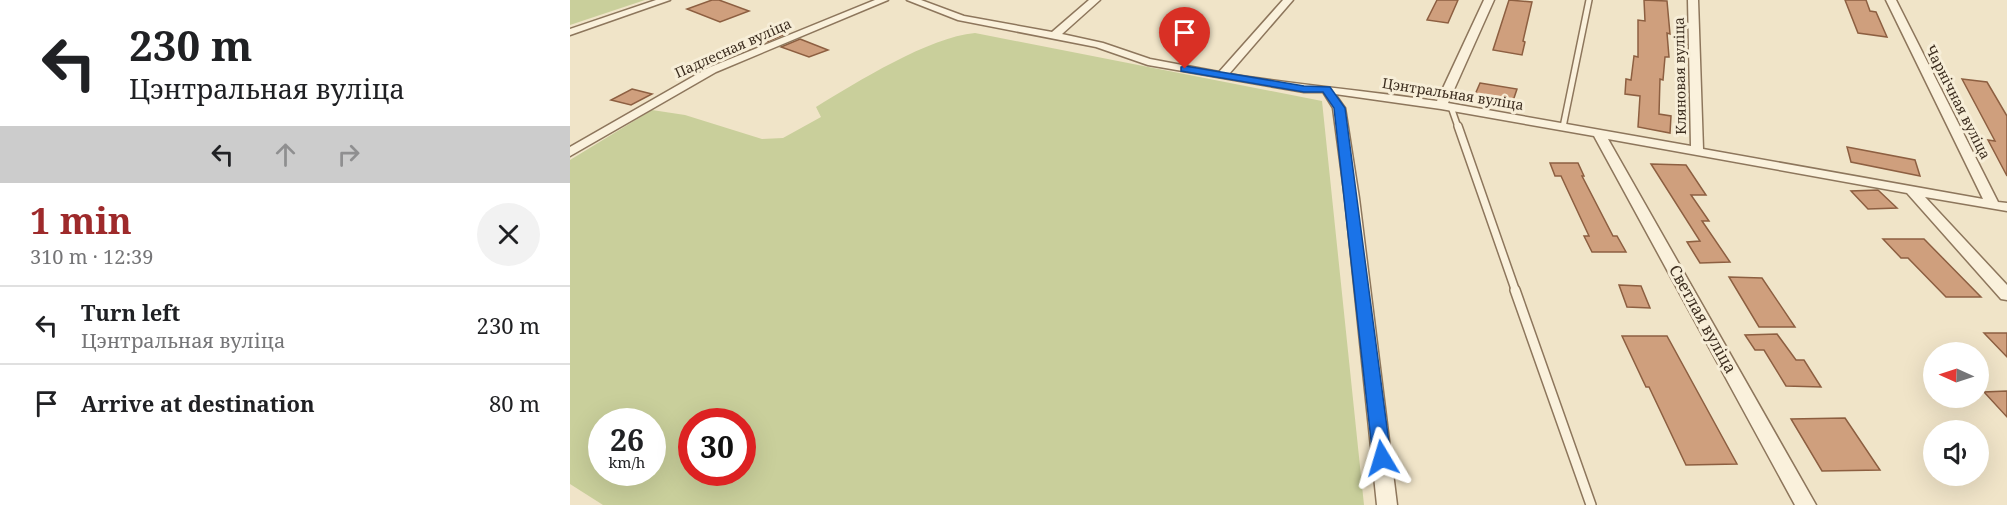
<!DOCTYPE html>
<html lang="en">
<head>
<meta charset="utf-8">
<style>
  :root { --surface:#fff; --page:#f2f2f2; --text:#202124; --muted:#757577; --line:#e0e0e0; --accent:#9e2a2b }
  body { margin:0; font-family:"Noto Serif",serif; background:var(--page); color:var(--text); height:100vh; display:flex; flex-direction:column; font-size:22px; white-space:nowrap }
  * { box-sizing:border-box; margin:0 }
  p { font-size:20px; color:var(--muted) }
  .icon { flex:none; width:33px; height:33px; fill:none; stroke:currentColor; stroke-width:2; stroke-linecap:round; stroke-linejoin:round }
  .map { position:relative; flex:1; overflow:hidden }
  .drawer { display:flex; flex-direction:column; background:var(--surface); width:570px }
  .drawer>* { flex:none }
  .guide { background:#fff; color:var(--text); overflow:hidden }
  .needle { width:39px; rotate:273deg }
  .controls { position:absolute; left:1353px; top:342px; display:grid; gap:12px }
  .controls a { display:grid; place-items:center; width:66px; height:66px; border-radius:50%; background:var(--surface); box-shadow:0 6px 24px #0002; font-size:30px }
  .speed { position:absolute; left:18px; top:408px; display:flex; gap:12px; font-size:30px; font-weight:700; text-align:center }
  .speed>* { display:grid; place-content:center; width:78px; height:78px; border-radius:50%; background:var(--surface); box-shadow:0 6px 24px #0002; line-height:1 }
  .speed small { font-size:15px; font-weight:400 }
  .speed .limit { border:9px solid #d22; background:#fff; color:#111 }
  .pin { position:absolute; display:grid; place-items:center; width:51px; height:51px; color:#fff; margin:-62px -26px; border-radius:50% 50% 50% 0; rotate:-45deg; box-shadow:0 0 6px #0007 }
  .pin .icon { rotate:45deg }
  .me { position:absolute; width:66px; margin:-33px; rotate:353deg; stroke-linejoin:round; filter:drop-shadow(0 0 4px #0008) }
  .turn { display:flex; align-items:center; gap:21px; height:126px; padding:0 30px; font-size:27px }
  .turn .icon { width:78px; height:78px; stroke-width:2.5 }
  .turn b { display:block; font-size:42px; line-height:51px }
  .lanes { display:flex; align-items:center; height:57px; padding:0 30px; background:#0003; justify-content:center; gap:30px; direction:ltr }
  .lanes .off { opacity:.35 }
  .round { display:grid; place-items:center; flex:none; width:63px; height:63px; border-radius:32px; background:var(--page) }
  .head { display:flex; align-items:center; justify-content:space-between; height:102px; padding:0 30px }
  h1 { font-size:36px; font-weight:700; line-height:45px; color:var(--accent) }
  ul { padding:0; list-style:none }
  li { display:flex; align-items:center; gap:18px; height:78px; padding:0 30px; border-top:2px solid var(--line) }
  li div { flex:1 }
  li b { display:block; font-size:22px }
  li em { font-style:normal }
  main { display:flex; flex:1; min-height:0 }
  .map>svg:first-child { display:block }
  .green { fill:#c9cf9b; fill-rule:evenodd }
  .building { fill:#cf9f7d; stroke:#8d5f41; stroke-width:1.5 }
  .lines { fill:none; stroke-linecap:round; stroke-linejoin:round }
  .lane-far2-casing { stroke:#8d765c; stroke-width:8 }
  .lane-far1-casing { stroke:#8d765c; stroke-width:10 }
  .lane-casing { stroke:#8d765c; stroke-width:12 }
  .street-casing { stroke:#8d765c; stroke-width:3 }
  .lane-far2 { stroke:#faf1dc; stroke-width:5 }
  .lane-far1 { stroke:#faf1dc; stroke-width:7 }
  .lane { stroke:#faf1dc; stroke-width:9 }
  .street { fill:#faf1dc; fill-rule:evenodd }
  .route { fill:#1a73e8; stroke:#114b97; stroke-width:1.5 }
  .labels { text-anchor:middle; stroke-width:6; stroke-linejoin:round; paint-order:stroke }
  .far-street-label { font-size:14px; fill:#3d2e20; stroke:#f7eed8 }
  .street-label { font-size:16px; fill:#3d2e20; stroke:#f7eed8 }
</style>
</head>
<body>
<main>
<section class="drawer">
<div class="guide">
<div class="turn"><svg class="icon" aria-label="left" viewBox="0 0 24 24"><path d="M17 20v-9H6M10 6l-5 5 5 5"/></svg><div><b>230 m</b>Цэнтральная вуліца</div></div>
<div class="lanes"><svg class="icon" aria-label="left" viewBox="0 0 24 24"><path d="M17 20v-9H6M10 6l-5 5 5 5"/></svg><svg class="icon off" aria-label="ahead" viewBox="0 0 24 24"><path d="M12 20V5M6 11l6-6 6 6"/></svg><svg class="icon off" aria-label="right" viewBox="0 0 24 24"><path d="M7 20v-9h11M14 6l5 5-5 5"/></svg></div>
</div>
<div class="head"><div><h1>1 min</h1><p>310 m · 12:39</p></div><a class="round"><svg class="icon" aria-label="close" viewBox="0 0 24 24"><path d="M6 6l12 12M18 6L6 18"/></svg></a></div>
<ul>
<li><svg class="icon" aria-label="left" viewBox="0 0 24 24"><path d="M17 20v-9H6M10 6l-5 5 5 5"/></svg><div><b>Turn left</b><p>Цэнтральная вуліца</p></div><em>230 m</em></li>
<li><svg class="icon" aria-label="arrive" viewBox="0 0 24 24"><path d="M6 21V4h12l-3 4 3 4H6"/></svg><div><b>Arrive at destination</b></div><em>80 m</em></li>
</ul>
</section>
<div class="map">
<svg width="1437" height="505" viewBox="0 0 1437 505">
  <rect width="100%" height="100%" fill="#f0e4c8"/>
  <!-- green -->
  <g class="green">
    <polygon points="0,0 75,0 0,25"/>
    <path d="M405,33L752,101L794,505H33L0,484V160L82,110L115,115L192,139L213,138L251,117L246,107C287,82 359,37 405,33ZM32,422H82V472H32ZM122,422H172V472H122Z"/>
  </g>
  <!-- building -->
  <g class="building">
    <polygon points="142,0 149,0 179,11 150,22 117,9"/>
    <polygon points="867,0 888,0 878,23 857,20"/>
    <polygon points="939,0 962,2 953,41 955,42 952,55 923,50"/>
    <polygon points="1074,0 1097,1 1100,34 1097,33 1099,57 1095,57 1093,80 1090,79 1089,114 1101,116 1100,133 1068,127 1070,96 1055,94 1056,79 1061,80 1064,56 1068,57 1068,20 1075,21"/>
    <polygon points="1275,0 1296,0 1300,11 1306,12 1317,37 1288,33"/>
    <polygon points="201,29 215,34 197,42 182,36"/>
    <polygon points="230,39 258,50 239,57 211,47"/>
    <polygon points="1392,79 1417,82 1437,116 1437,176 1418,140 1425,141"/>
    <polygon points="910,83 947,89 942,104 904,97"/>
    <polygon points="62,89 82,94 61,105 41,100"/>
    <polygon points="1277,147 1345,160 1350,176 1281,162"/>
    <polygon points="980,163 1008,163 1014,176 1012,176 1043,236 1047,236 1056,252 1022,252 1014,236 1019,236 991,176 985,176"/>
    <polygon points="1081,164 1116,165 1136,195 1121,195 1139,221 1132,221 1160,262 1130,263 1117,242 1130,241"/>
    <polygon points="1308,190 1327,208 1298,209 1281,191"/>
    <polygon points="1313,239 1354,239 1411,297 1376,297 1338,258 1331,258"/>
    <polygon points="1159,277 1192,278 1225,327 1189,327"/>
    <polygon points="1049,285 1071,286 1080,308 1057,307"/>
    <polygon points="1414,333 1437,333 1437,357"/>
    <polygon points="1207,334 1226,360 1234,360 1251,387 1216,386 1194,350 1185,350 1175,335"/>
    <polygon points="1052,336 1097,336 1167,464 1116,465 1079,387 1076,387"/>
    <polygon points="1437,391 1437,417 1414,392"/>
    <polygon points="1275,418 1310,470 1252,471 1221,419"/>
  </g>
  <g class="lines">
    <!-- lane-far2 casing -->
    <g class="lane-far2-casing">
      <g id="lane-far2">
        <polyline points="881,107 888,127"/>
        <polyline points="993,127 1019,0"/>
      </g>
    </g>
    <!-- lane-far1 casing -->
    <g class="lane-far1-casing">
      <polyline id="lane-far1" points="888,126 946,292"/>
    </g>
    <!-- lane casing -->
    <g class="lane-casing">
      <polyline id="lane" points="945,290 1021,505"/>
    </g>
    <!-- street casing -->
    <g class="street-casing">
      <g id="street">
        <polygon points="86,0 100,0 0,35 0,29"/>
        <polygon points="305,0 318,0 146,72 0,156 0,147 138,68"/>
        <path d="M337,0H351L394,16L482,32L519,0H530L492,34L533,43L580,59L649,72L713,0H723L659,74C728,85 798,91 867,101L914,0H924L878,103L1121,146L1118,0H1128L1133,149L1413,199L1316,0H1326L1428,202L1437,203V211L1355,197L1437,285V300L1431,299L1337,193L1038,139L1246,505H1225L1024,136L871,109L765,94L775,108L789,198L827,505H807L775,198L763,108L753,92H734L578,65L526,47L388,20Z"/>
      </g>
    </g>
    <!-- lane-far2 -->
    <use href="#lane-far2" class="lane-far2"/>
    <!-- lane-far1 -->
    <use href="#lane-far1" class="lane-far1"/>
    <!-- lane -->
    <use href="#lane" class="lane"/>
    <!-- street -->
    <use href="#street" class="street"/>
  </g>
  <!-- route -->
  <polygon class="route" points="615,66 734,86 760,87 775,108 821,458 818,463 812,465 805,463 803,458 764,108 753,92 734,92 611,71 611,67"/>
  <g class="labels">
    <!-- far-street labels -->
    <g class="far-street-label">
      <text transform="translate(163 48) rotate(-24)" y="5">Падлесная вуліца</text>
      <text transform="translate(1110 76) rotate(-91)" y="5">Кляновая вуліца</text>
      <text transform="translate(883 94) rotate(9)" y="5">Цэнтральная вуліца</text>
      <text transform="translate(1388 102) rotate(63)" y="5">Чарнічная вуліца</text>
    </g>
    <!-- street labels -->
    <g class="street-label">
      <text transform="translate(1133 319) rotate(61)" y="6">Светлая вуліца</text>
    </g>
  </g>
</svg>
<div class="controls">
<a><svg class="needle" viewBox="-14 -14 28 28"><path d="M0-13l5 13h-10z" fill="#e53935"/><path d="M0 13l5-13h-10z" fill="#757577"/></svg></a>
<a><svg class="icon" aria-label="sound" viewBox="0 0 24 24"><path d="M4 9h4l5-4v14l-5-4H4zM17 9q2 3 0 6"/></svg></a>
</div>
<div class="speed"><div>26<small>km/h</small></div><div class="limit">30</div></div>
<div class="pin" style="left:615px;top:69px;background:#d93025"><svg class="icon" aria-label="arrive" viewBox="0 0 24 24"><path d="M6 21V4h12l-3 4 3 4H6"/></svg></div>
<svg class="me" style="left:812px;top:458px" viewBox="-20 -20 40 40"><path d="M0-17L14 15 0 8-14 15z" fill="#1a73e8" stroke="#fff" stroke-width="4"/></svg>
</div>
</main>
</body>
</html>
